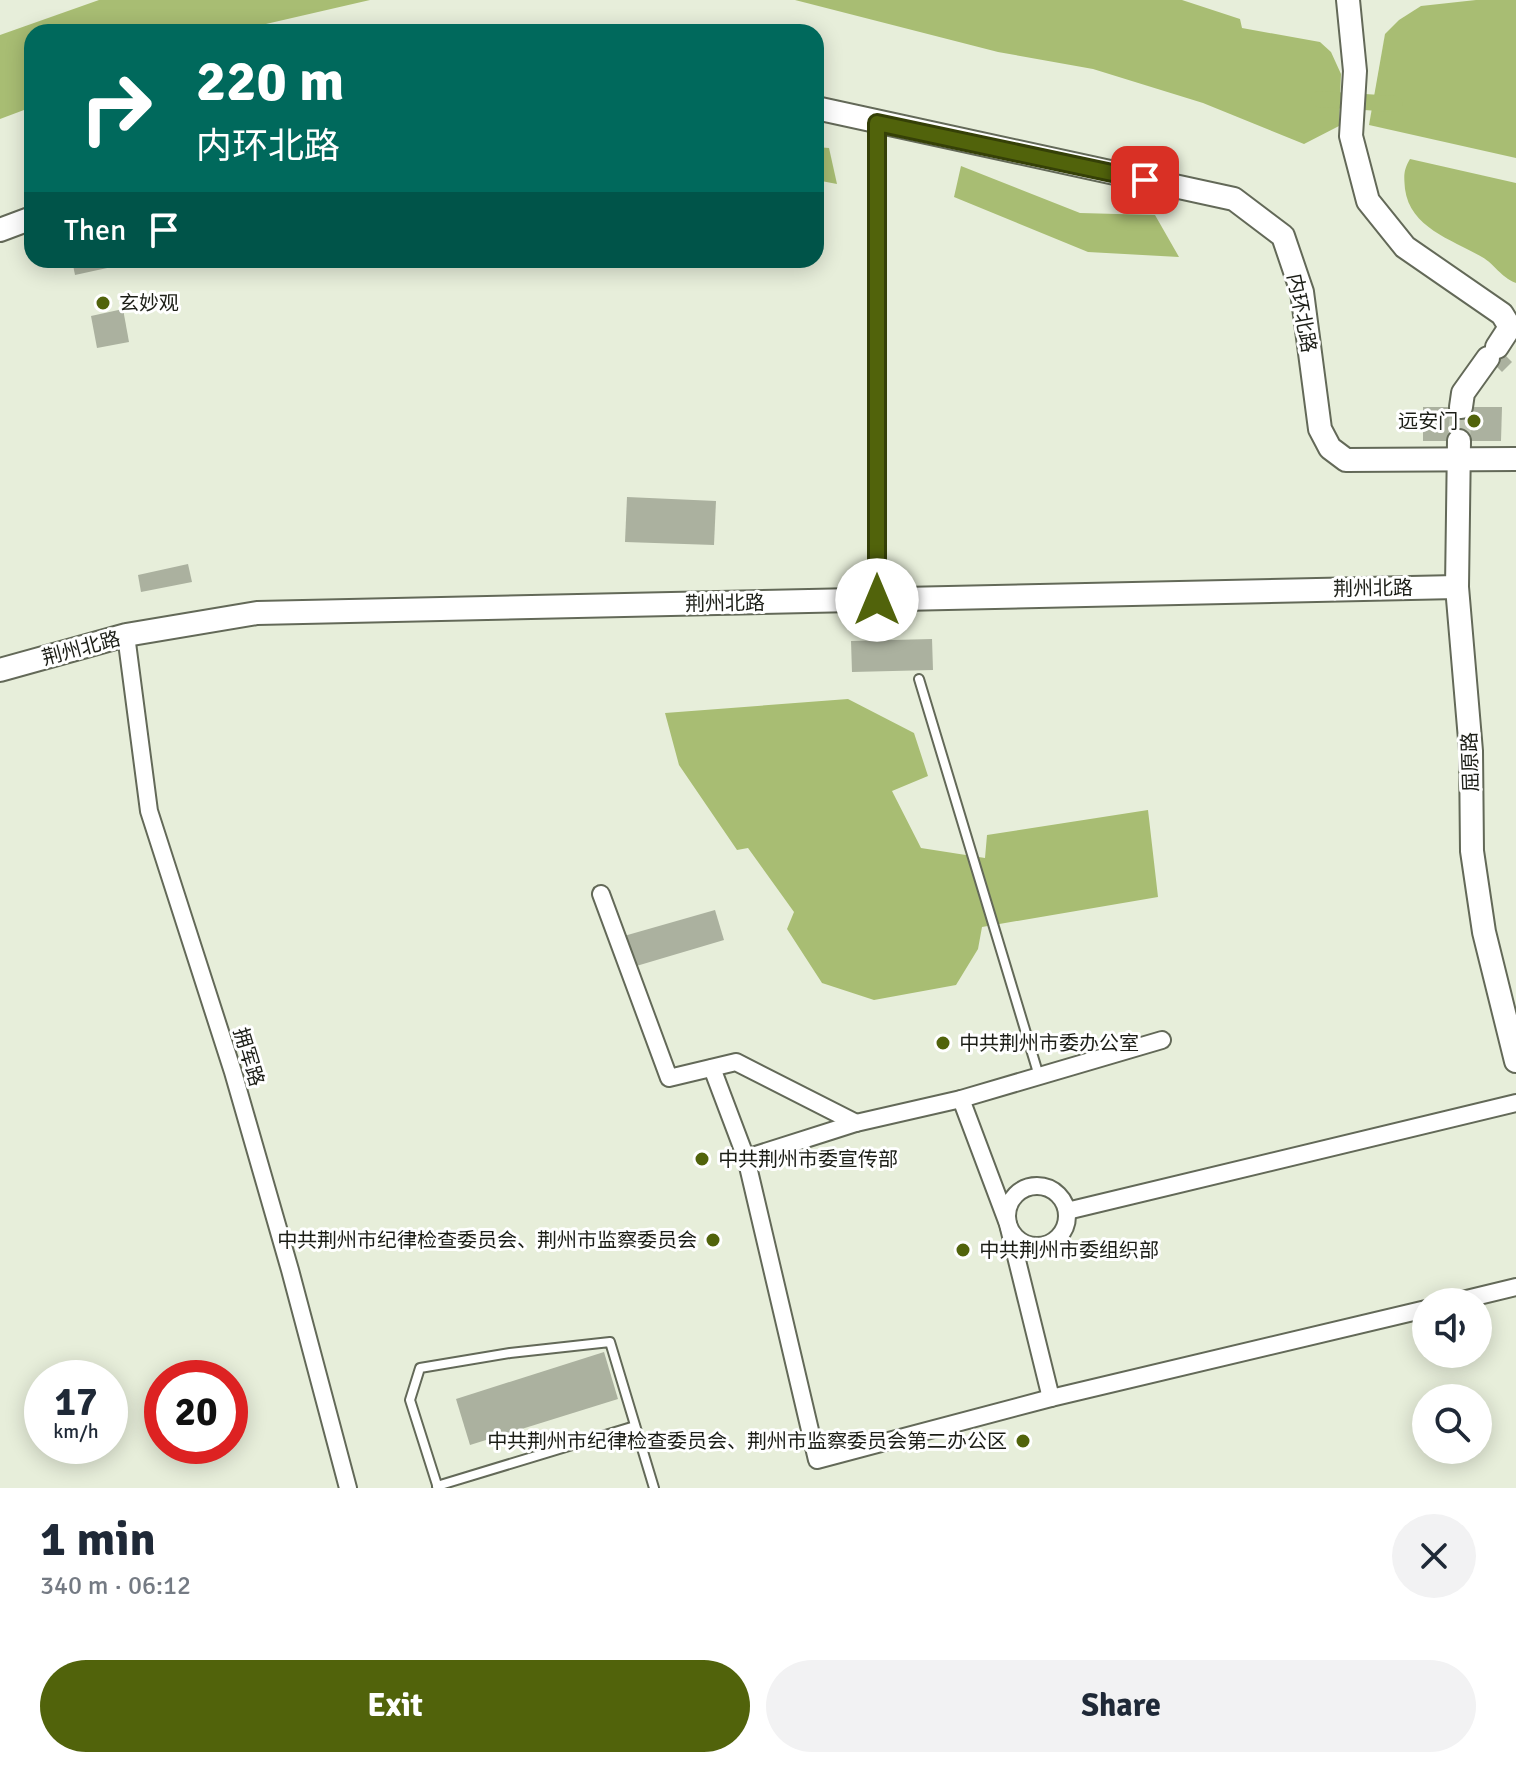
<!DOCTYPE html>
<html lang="en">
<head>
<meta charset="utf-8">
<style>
  :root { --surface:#fff; --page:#f2f2f3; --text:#1f2937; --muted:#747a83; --accent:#51630b }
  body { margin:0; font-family:Signika,"Noto Sans SC",sans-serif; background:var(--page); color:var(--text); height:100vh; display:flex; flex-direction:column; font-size:30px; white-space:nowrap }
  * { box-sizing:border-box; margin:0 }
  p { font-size:26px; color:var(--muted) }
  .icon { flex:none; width:44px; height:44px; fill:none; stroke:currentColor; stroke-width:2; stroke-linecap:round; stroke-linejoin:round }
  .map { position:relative; height:1488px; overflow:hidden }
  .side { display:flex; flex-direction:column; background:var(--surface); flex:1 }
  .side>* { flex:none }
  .top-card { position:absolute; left:24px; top:24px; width:800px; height:244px; border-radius:24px; box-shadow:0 4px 20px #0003; background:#00695c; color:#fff; overflow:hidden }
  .fabs { position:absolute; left:1412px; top:1288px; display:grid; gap:16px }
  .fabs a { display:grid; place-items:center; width:80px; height:80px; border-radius:50%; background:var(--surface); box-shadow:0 4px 20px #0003; font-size:40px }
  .speed { position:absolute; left:24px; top:1360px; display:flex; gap:16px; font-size:40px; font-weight:700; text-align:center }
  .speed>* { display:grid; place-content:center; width:104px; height:104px; border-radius:50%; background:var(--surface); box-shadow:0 4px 20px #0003; line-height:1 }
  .speed small { font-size:20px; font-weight:400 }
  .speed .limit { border:12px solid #d22; background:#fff; color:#111 }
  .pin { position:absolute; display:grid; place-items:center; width:68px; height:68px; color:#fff; margin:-34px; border-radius:16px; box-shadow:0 4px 12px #0006 }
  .me { position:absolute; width:88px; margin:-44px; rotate:0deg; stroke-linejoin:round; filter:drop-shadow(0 0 6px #0008) }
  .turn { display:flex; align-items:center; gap:28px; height:168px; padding:0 40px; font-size:36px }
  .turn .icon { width:104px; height:104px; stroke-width:2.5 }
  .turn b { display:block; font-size:56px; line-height:68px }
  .then { display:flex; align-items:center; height:76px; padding:0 40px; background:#0003; gap:16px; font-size:30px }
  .round { display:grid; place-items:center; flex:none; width:84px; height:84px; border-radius:42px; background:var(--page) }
  .overview { display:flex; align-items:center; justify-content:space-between; height:136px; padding:0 40px }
  h1 { font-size:48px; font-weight:700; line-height:60px }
  .cta { display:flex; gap:16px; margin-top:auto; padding:16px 40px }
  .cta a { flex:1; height:92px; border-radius:48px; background:var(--accent); color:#fff; font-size:32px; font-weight:700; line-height:92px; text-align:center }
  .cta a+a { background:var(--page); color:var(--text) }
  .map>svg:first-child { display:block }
  .water { fill:#a8bd73 }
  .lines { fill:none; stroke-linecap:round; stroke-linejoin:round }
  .canal { stroke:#a8bd73; stroke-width:16 }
  .building { fill:#abb19f }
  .secondary-tunnel { stroke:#bec4b3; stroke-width:22; stroke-dasharray:22 11; stroke-linecap:butt }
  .lane-casing { stroke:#636958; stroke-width:12 }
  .street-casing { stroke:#636958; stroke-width:20 }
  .secondary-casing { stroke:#636958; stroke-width:26 }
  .lane { stroke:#fff; stroke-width:8 }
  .street { stroke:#fff; stroke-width:16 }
  .secondary { stroke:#fff; stroke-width:22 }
  .route-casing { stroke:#354007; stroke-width:20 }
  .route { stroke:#51630b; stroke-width:14 }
  .poi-dot { fill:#51630b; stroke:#fff; stroke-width:3 }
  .labels { text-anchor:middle; stroke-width:6; stroke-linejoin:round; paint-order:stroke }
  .poi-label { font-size:20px; fill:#1c1e17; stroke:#fff; text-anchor:start }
  .street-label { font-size:20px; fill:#1c1e17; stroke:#fff }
</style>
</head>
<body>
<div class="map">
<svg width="1516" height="1488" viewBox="0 0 1516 1488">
  <rect width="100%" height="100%" fill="#e7eeda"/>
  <!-- water -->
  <g class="water">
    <polygon points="99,0 370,0 231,32 32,32 32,107 0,119 0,35"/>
    <polygon points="795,0 1182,0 1240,19 1242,28 1320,42 1331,52 1341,74 1339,126 1304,144 1203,103 1093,69 998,52"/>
    <polygon points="1476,0 1516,0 1516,158 1369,125 1385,34 1399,20 1421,6"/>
    <polygon points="816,147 829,148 837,184 816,180"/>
    <path d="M1410,159L1516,183V283C1499,276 1496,265 1482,257C1453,240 1410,228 1405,189C1404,176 1403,171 1410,159Z"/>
    <polygon points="961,166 1080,213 1155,215 1179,257 1088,252 954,197"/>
    <polygon points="848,699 914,733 928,776 892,791 921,848 985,858 987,835 1148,810 1158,897 982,927 978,949 956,985 874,1000 822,983 787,929 794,912 748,848 737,850 679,765 665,713"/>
  </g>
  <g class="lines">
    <!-- canal -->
    <polyline class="canal" points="1319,99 1395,104"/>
  </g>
  <!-- building -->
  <g class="building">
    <polygon points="72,260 119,260 121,265 75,275"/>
    <polygon points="123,309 129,342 97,348 91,316"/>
    <polygon points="1490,340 1512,362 1502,372 1480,350"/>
    <polygon points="1423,407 1502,407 1501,441 1423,441"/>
    <polygon points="627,497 716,501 714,545 625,542"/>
    <polygon points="188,564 192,582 141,592 138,575"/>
    <polygon points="932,639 933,670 852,672 851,641"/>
    <polygon points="715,910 724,940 633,967 624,936"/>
    <polygon points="604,1352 618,1399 470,1445 456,1399"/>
  </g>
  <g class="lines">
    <!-- secondary-tunnel -->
    <polyline class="secondary-tunnel" points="1459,441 1461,407"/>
    <!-- lane casing -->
    <g class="lane-casing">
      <g id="lane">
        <polyline points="877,599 877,124"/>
        <polyline points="919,679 1039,1076"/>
        <polyline points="437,1486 635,1426"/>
        <polyline points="438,1488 410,1400 420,1368 510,1353 610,1342 654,1488"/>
      </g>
    </g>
    <!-- street casing -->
    <g class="street-casing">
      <g id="street">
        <polyline points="126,635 149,811 233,1072 290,1270 348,1488"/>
        <polyline points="601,894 669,1078 736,1062 856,1123"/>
        <polyline points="1162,1040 961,1099 856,1123 746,1158 817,1460 1051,1398 1426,1309"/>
        <polyline points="712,1068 746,1158"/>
        <polyline points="961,1099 1008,1224 1051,1398"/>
        <circle cx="1037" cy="1216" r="30"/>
        <polyline points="1067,1211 1516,1103"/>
        <polyline points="1454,1302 1516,1287"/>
      </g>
    </g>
    <!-- secondary casing -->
    <g class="secondary-casing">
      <g id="secondary">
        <polyline points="1348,0 1355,71 1351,136 1368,201 1405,247 1502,314 1510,327 1497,347"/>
        <polyline points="816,108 1234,199 1283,236 1302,292 1320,429 1330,448 1346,460 1516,459"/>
        <polyline points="0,230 32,218"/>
        <polyline points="1461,407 1463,393 1488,358"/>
        <polyline points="1459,441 1457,587 1471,751 1472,851 1484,932 1516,1061"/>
        <polyline points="0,670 126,635 257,613 1457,587"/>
      </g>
    </g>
    <!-- lane -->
    <use href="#lane" class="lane"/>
    <!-- street -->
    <use href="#street" class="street"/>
    <!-- secondary -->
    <use href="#secondary" class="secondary"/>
  </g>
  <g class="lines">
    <!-- route casing -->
    <g class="route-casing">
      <polyline id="route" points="877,600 877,123 1145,180"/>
    </g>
    <!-- route -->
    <use href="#route" class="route"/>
  </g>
  <!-- markers -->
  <g class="poi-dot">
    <circle cx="103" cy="303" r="8"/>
    <circle cx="1474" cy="421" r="8"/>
    <circle cx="943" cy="1043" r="8"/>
    <circle cx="702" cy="1159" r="8"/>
    <circle cx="713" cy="1240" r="8"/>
    <circle cx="963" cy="1250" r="8"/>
    <circle cx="1023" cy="1441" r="8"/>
  </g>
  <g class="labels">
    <!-- poi labels -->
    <g class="poi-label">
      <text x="119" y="310">玄妙观</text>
      <text x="1458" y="428" text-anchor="end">远安门</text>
      <text x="959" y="1050">中共荆州市委办公室</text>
      <text x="718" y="1166">中共荆州市委宣传部</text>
      <text x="697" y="1247" text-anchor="end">中共荆州市纪律检查委员会、荆州市监察委员会</text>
      <text x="979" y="1257">中共荆州市委组织部</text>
      <text x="1007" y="1448" text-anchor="end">中共荆州市纪律检查委员会、荆州市监察委员会第二办公区</text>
    </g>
    <!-- street labels -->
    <g class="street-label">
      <text transform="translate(1302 313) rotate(79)" y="7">内环北路</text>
      <text transform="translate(1373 588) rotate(-1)" y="7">荆州北路</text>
      <text transform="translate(725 603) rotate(-1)" y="7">荆州北路</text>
      <text transform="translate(81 648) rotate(-15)" y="7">荆州北路</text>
      <text transform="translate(1470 762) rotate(-92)" y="7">屈原路</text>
      <text transform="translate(249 1057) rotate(73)" y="7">拥军路</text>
    </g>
  </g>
</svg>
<div class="fabs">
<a><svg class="icon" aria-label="sound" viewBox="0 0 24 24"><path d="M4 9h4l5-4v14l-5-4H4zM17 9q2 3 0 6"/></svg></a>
<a><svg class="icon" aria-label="search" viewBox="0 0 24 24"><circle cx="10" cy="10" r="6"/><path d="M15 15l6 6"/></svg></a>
</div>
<div class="speed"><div>17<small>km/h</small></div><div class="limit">20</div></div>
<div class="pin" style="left:1145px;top:180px;background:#d93025"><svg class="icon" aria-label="arrive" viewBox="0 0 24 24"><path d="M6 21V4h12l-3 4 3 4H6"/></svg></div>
<svg class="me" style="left:877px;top:600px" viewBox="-20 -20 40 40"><circle r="19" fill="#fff"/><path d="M0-13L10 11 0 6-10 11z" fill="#51630b"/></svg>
<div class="top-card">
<div class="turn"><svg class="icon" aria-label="right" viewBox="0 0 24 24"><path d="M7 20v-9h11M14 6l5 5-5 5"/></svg><div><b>220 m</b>内环北路</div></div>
<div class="then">Then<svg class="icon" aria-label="arrive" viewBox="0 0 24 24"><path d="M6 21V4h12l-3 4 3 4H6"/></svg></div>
</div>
</div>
<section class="side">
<div class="overview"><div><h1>1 min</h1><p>340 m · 06:12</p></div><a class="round"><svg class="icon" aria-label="close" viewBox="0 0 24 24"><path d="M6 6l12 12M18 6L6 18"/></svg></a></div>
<div class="cta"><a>Exit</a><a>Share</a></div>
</section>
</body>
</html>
